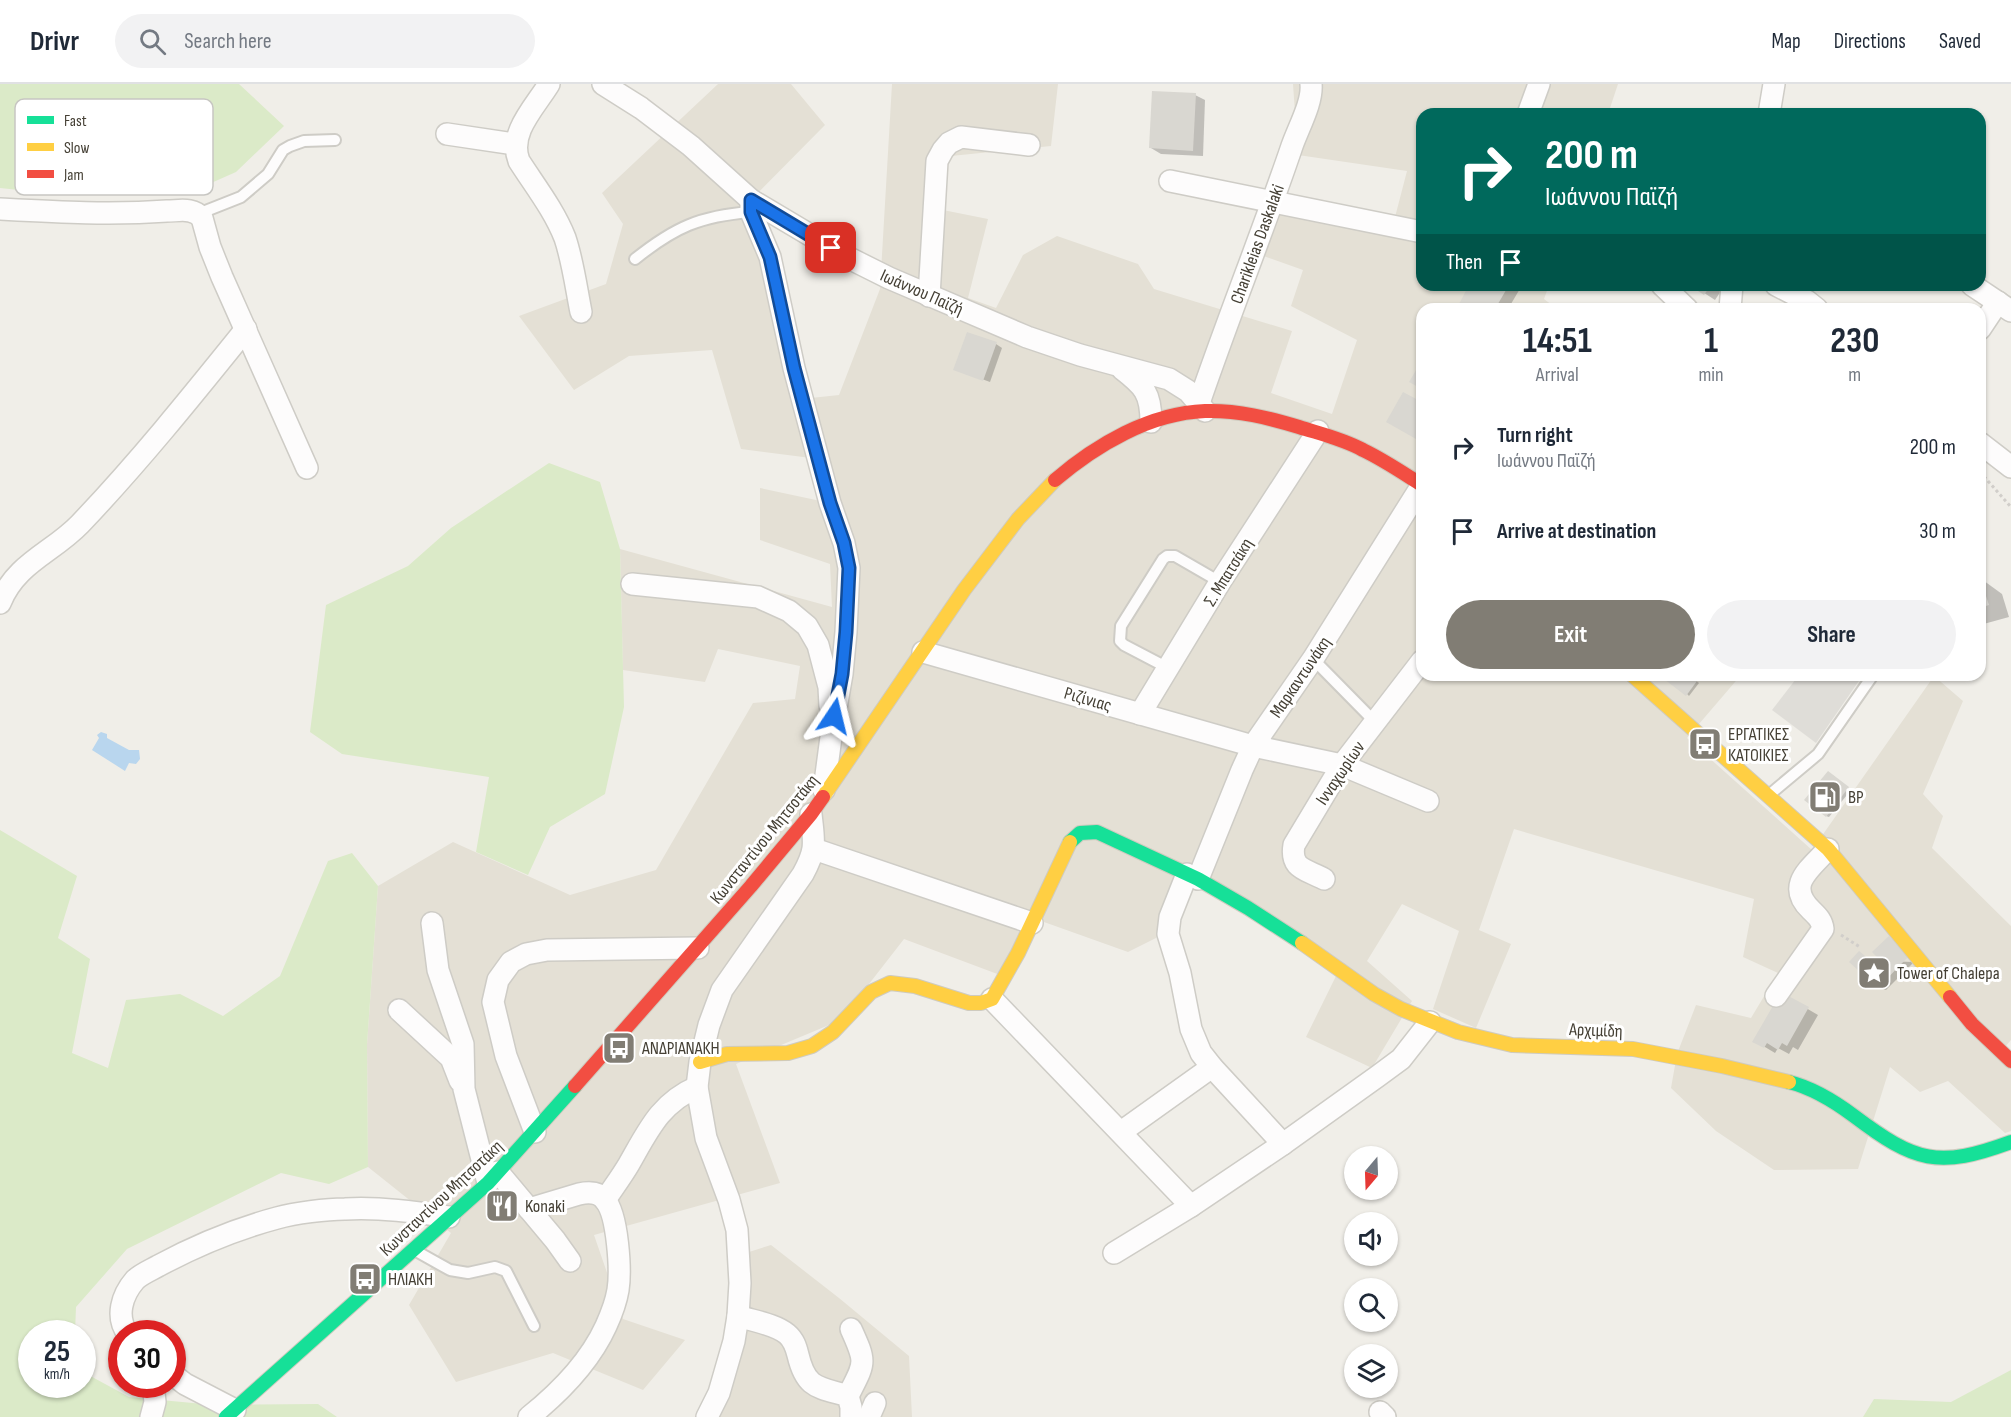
<!DOCTYPE html>
<html lang="en">
<head>
<meta charset="utf-8">
<style>
  :root { --surface:#fff; --page:#f2f2f3; --text:#1f2937; --muted:#747a83; --line:#e0e1e3; --accent:#817d74 }
  body { margin:0; font-family:"Sofia Sans Condensed",sans-serif; background:var(--page); color:var(--text); height:100vh; display:flex; flex-direction:column; font-size:22px; white-space:nowrap }
  * { box-sizing:border-box; margin:0 }
  p { font-size:20px; color:var(--muted) }
  .icon { flex:none; width:33px; height:33px; fill:none; stroke:currentColor; stroke-width:2; stroke-linecap:round; stroke-linejoin:round }
  .map { position:relative; flex:1; overflow:hidden }
  .drawer { position:absolute; left:1416px; top:219px; width:570px; height:378px; display:flex; flex-direction:column; background:var(--surface); border-radius:18px; box-shadow:0 2px 4px #0004 }
  .drawer>* { flex:none }
  .banner { position:absolute; left:1416px; top:24px; width:570px; height:183px; border-radius:18px; box-shadow:0 2px 4px #0004; background:#00695c; color:#fff; overflow:hidden }
  .needle { width:39px; rotate:199deg }
  .controls { position:absolute; left:1344px; top:1062px; display:grid; gap:12px }
  .controls a { display:grid; place-items:center; width:54px; height:54px; border-radius:50%; background:var(--surface); box-shadow:0 2px 4px #0004; font-size:30px }
  .speed { position:absolute; left:18px; top:1236px; display:flex; gap:12px; font-size:30px; font-weight:700; text-align:center }
  .speed>* { display:grid; place-content:center; width:78px; height:78px; border-radius:50%; background:var(--surface); box-shadow:0 2px 4px #0004; line-height:1 }
  .speed small { font-size:15px; font-weight:400 }
  .speed .limit { border:9px solid #d22; background:#fff; color:#111 }
  .pin { position:absolute; display:grid; place-items:center; width:51px; height:51px; color:#fff; margin:-26px; border-radius:12px; box-shadow:0 3px 9px #0006 }
  .me { position:absolute; width:66px; margin:-33px; rotate:10deg; stroke-linejoin:round; filter:drop-shadow(0 0 4px #0008) }
  .turn { display:flex; align-items:center; gap:21px; height:126px; padding:0 30px; font-size:27px }
  .turn .icon { width:78px; height:78px; stroke-width:2.5 }
  .turn b { display:block; font-size:42px; line-height:51px }
  .then { display:flex; align-items:center; height:57px; padding:0 30px; background:#0003; gap:12px; font-size:22px }
  .eta { display:flex; justify-content:space-evenly; align-items:center; height:102px; text-align:center }
  .eta b { font-size:36px; font-weight:700; line-height:42px }
  .cta { display:flex; gap:12px; margin-top:auto; padding:12px 30px }
  .cta a { flex:1; height:69px; border-radius:36px; background:var(--accent); color:#fff; font-size:24px; font-weight:700; line-height:69px; text-align:center }
  .cta a+a { background:var(--page); color:var(--text) }
  ul { padding:0; list-style:none }
  li { display:flex; align-items:center; gap:18px; height:84px; padding:0 30px }
  li div { flex:1 }
  li b { display:block; font-size:22px }
  li em { font-style:normal }
  header { display:flex; align-items:center; gap:36px; box-sizing:border-box; height:84px; padding:0 30px; background:var(--surface); border-bottom:2px solid var(--line) }
  header strong { font-size:28px }
  nav { display:flex; gap:33px; margin-inline-start:auto; font-size:21px }
  .search { width:420px; height:54px; background:var(--page); display:flex; align-items:center; gap:15px; box-sizing:border-box; padding:0 21px; border-radius:33px; color:var(--muted); font-size:22px }
  .map>svg:first-child { display:block }
  .residential { fill:#e4e0d5 }
  .green { fill:#dbeac8 }
  .parking { fill:#dfddd8 }
  .water { fill:#b9d6ee }
  .shadow { fill:#0003 }
  .building { fill:#d9d7d1 }
  .lines { fill:none; stroke-linecap:round; stroke-linejoin:round }
  .lane-casing { stroke:#ceccc6; stroke-width:14 }
  .street-casing { stroke:#ceccc6; stroke-width:24 }
  .fast-casing { stroke:#cfcbbf; stroke-width:16 }
  .slow-casing { stroke:#cfcbbf; stroke-width:16 }
  .jam-casing { stroke:#cfcbbf; stroke-width:16 }
  .path { stroke:#d1ceca; stroke-width:3; stroke-dasharray:3 3; stroke-linecap:butt }
  .lane { stroke:#fdfcfc; stroke-width:10 }
  .street { stroke:#fdfcfc; stroke-width:21 }
  .fast { stroke:#16e098; stroke-width:14 }
  .slow { stroke:#ffcf43; stroke-width:14 }
  .jam { stroke:#f24e42; stroke-width:14 }
  .route-casing { stroke:#114b97; stroke-width:15 }
  .route { stroke:#1a73e8; stroke-width:10 }
  .labels { text-anchor:middle; stroke-width:6; stroke-linejoin:round; paint-order:stroke }
  .street-label { font-size:18px; fill:#454035; stroke:#fff }
  .poi-label { font-size:18px; fill:#454035; stroke:#fff; text-anchor:start }
  .key { fill:#fff; stroke:#c7c6c2; stroke-width:1.5 }
  .key-label { font-size:16px; fill:#454035 }
</style>
</head>
<body>
<header>
<strong>Drivr</strong>
<div class="search"><svg class="icon" aria-label="search" viewBox="0 0 24 24"><circle cx="10" cy="10" r="6"/><path d="M15 15l6 6"/></svg>Search here</div>
<nav><a>Map</a><a>Directions</a><a>Saved</a></nav>
</header>
<div class="map">
<svg width="2011" height="1333" viewBox="0 0 2011 1333">
  <rect width="100%" height="100%" fill="#f0eee8"/>
  <!-- residential -->
  <g class="residential">
    <polygon points="718,0 791,0 825,41 749,118 792,316 839,311 880,205 892,0 1058,0 1051,62 941,73 928,123 988,135 968,214 996,224 1023,171 1057,152 1138,180 1154,205 1292,247 1271,309 1332,330 1357,256 1291,222 1303,186 1252,168 1264,122 1394,137 1407,87 1298,71 1293,0 1618,0 1608,30 1422,30 1422,201 1549,201 1544,215 1557,225 1422,225 1422,591 1741,591 1687,654 1812,766 1934,592 1963,617 1923,710 1943,732 1932,764 2011,842 2011,956 1997,972 2011,984 2011,1047 2005,1049 1948,997 1920,1008 1890,983 1858,1085 1774,1086 1716,1047 1671,1004 1677,970 1696,921 1751,934 1778,889 1743,873 1754,815 1514,745 1479,846 1511,860 1476,944 1433,925 1459,847 1402,820 1367,877 1412,917 1372,984 1306,953 1337,890 1190,784 1156,854 1128,868 1030,833 1008,894 904,855 841,936 736,980 780,1099 594,1151 623,1235 685,1256 643,1306 553,1269 456,1298 409,1221 451,1149 368,1083 367,961 378,802 453,758 570,811 656,786 753,619 795,615 800,582 718,565 705,598 623,586 620,465 832,523 830,480 760,456 760,404 830,419 811,374 741,365 712,266 629,272 574,306 519,232 606,200 623,140 602,109"/>
    <polygon points="771,1161 839,1214 909,1272 912,1333 697,1333 728,1258 733,1173"/>
  </g>
  <!-- green -->
  <g class="green">
    <polygon points="0,0 239,0 284,42 236,88 184,111 66,111 0,104"/>
    <polygon points="549,379 600,398 620,465 624,623 605,710 550,743 528,791 476,768 489,693 342,670 310,648 326,521 408,482 451,444"/>
    <polygon points="0,746 77,792 58,854 90,875 72,969 108,984 126,916 180,910 223,932 280,892 328,777 352,769 378,802 367,961 368,1083 329,1100 281,1089 127,1165 76,1223 75,1249 32,1250 32,1300 82,1300 83,1288 129,1313 214,1321 318,1320 337,1333 0,1333"/>
    <polygon points="2011,1286 2011,1333 1863,1333 1874,1315 1951,1318"/>
  </g>
  <!-- parking -->
  <polygon class="parking" points="1799,591 1863,591 1816,659 1772,626"/>
  <!-- water -->
  <polygon class="water" points="101,648 107,650 107,654 129,666 139,666 140,675 136,680 129,679 125,687 92,666 99,654 97,651"/>
  <!-- shadow -->
  <g class="shadow">
    <polygon points="1195,11 1205,16 1203,72 1161,70 1151,64"/>
    <polygon points="1471,201 1517,201 1521,203 1508,225 1471,225"/>
    <polygon points="1692,201 1725,201 1715,216"/>
    <polygon points="996,260 1002,264 990,298 960,287"/>
    <polygon points="1422,320 1422,357 1388,337"/>
    <polygon points="1980,494 2002,510 2009,533 1980,541"/>
    <polygon points="1669,591 1688,591 1699,599 1689,612"/>
    <polygon points="1831,690 1851,706 1829,733 1826,732"/>
    <polygon points="1869,876 1878,883 1883,877 1914,878 1886,906 1879,903"/>
    <polygon points="1782,910 1818,931 1798,966 1793,963 1789,970 1778,964 1775,969 1755,957"/>
  </g>
  <!-- building -->
  <g class="building">
    <polygon points="1152,7 1196,9 1193,67 1149,64"/>
    <polygon points="1469,201 1509,201 1495,225 1468,225 1459,220"/>
    <polygon points="1689,201 1711,201 1704,211"/>
    <polygon points="967,248 997,258 983,297 953,286"/>
    <polygon points="1422,276 1422,305 1409,298"/>
    <polygon points="1403,308 1422,318 1422,345 1416,355 1386,338"/>
    <polygon points="1980,494 1989,521 1980,524"/>
    <polygon points="1667,591 1690,591 1697,597 1686,612 1664,595"/>
    <polygon points="1828,687 1849,703 1826,733 1804,716"/>
    <polygon points="1889,852 1908,873 1878,904 1849,878 1859,867 1877,882 1881,877 1872,868"/>
    <polygon points="1781,908 1809,923 1787,962 1782,959 1778,966 1767,959 1764,964 1752,958"/>
  </g>
  <g class="lines">
    <!-- lane casing -->
    <g class="lane-casing">
      <g id="lane">
        <polyline points="198,130 241,113 268,90 283,66 290,62 304,57 335,56"/>
        <path d="M635,175C675,143 700,132 751,128"/>
        <polyline points="1313,575 1375,638"/>
        <polyline points="1168,584 1124,561 1120,557 1121,542 1163,475 1167,472 1175,472 1220,498"/>
        <polyline points="1769,711 1818,670 1873,591"/>
        <polyline points="416,1167 450,1186 468,1189 495,1183 506,1187 534,1242"/>
      </g>
    </g>
    <!-- street casing -->
    <g class="street-casing">
      <g id="street">
        <path d="M549,0C535,23 508,49 519,77C535,102 554,126 565,154C573,178 576,203 581,228"/>
        <polyline points="603,0 641,24 691,62 751,116 847,173 889,194 1027,253 1080,271 1169,295 1188,307 1205,327"/>
        <polyline points="1528,30 1539,0"/>
        <polyline points="1769,30 1774,0"/>
        <polyline points="447,50 515,60"/>
        <polyline points="1170,97 1422,148"/>
        <polyline points="751,116 751,128 770,173 794,284 830,419 844,459 849,484 846,548 842,590 831,653 824,706"/>
        <path d="M0,125C57,128 110,131 167,127C179,127 193,123 202,134L210,163L222,193L307,384"/>
        <polyline points="1662,201 1687,225"/>
        <polyline points="1776,201 1807,217 1817,225"/>
        <polyline points="1972,201 2011,227"/>
        <polyline points="929,212 937,77 943,66 949,59 961,53 1029,61"/>
        <polyline points="1730,225 1732,201"/>
        <polyline points="1980,245 1998,218"/>
        <path d="M1122,285C1144,302 1151,309 1151,338"/>
        <path d="M1199,319C1228,234 1262,150 1291,65C1297,46 1313,19 1311,0"/>
        <polyline points="1980,359 2011,383"/>
        <polyline points="632,500 758,513 789,527 807,542 818,561 829,603 830,622"/>
        <path d="M0,519C16,479 52,469 80,440C139,378 192,312 246,245"/>
        <polyline points="923,568 1253,662 1342,681 1428,717"/>
        <polyline points="1140,630 1220,498 1318,347"/>
        <polyline points="814,765 1032,839"/>
        <polyline points="1187,790 1170,833 1168,850 1180,889 1191,945 1201,969 1212,983 1283,1060"/>
        <polyline points="1198,795 1242,686 1253,662 1313,575 1422,401"/>
        <path d="M1324,795C1305,785 1290,785 1294,761L1342,681L1422,577"/>
        <polyline points="432,839 438,886 463,960 464,1005 488,1099"/>
        <path d="M1776,912L1823,845C1822,836 1817,832 1811,826C1785,801 1810,785 1828,765"/>
        <polyline points="992,915 1191,1122"/>
        <polyline points="399,926 451,974 460,997"/>
        <polyline points="535,1048 506,972 493,918 498,896 511,878 526,870 547,866 698,864"/>
        <polyline points="1121,1048 1212,983"/>
        <polyline points="498,1088 555,1156 570,1177"/>
        <path d="M605,1116C613,1104 622,1092 629,1080C648,1047 660,1019 697,1003"/>
        <polyline points="1114,1169 1191,1122 1283,1060 1378,992 1401,975 1430,938"/>
        <path d="M738,1232C753,1237 775,1240 787,1250C794,1256 796,1263 798,1271C806,1305 818,1303 848,1312L851,1323V1333"/>
        <path d="M128,1250C115,1233 122,1211 135,1196C141,1190 151,1186 158,1182C195,1162 236,1145 277,1134C295,1129 326,1125 345,1125C380,1123 415,1128 449,1133"/>
        <polyline points="172,1290 185,1300 235,1326"/>
        <path d="M848,1312C865,1278 867,1280 851,1245"/>
        <polyline points="1380,1328 1385,1333"/>
        <polyline points="151,1333 155,1318 153,1300"/>
        <path d="M529,1333C559,1309 590,1277 606,1242C611,1231 616,1218 618,1206C621,1187 618,1131 605,1116C599,1108 588,1108 579,1110L529,1125"/>
        <path d="M707,1333L719,1309L734,1257L738,1232L740,1199L737,1146L729,1116L706,1054L697,1003L700,978L709,941L722,906L803,790C817,764 814,759 811,730"/>
        <polyline points="869,1333 875,1319"/>
      </g>
    </g>
    <!-- fast casing -->
    <g class="fast-casing">
      <g id="fast">
        <polyline points="1070,758 1080,749 1097,748 1198,795 1248,824 1302,859"/>
        <path d="M1789,998C1813,1004 1834,1017 1854,1032C1915,1078 1938,1085 2011,1058"/>
        <polyline points="226,1333 488,1099 575,1002"/>
      </g>
    </g>
    <!-- slow casing -->
    <g class="slow-casing">
      <g id="slow">
        <polyline points="1632,591 1828,765 1950,913"/>
        <polyline points="823,713 964,506 1018,435 1055,396"/>
        <polyline points="1302,859 1374,910 1401,925 1458,948 1512,961 1633,965 1722,982 1789,998"/>
        <polyline points="700,978 727,970 788,969 812,962 833,948 871,908 890,899 915,902 969,919 981,919 992,915 1018,869 1070,758"/>
      </g>
    </g>
    <!-- jam casing -->
    <g class="jam-casing">
      <g id="jam">
        <path d="M1055,396C1096,361 1150,329 1205,327C1238,326 1269,334 1299,343C1321,350 1343,355 1363,366C1384,376 1403,389 1422,401"/>
        <polyline points="1950,913 1972,940 2011,977"/>
        <polyline points="575,1002 751,802 811,730 823,713"/>
      </g>
    </g>
    <!-- path -->
    <g class="path">
      <polyline points="1980,388 2011,423"/>
      <polyline points="1841,851 1860,863"/>
    </g>
    <!-- lane -->
    <use href="#lane" class="lane"/>
    <!-- street -->
    <use href="#street" class="street"/>
    <!-- fast -->
    <use href="#fast" class="fast"/>
    <!-- slow -->
    <use href="#slow" class="slow"/>
    <!-- jam -->
    <use href="#jam" class="jam"/>
  </g>
  <g class="lines">
    <!-- route casing -->
    <g class="route-casing">
      <polyline id="route" points="831,164 751,116 751,128 770,173 794,284 830,419 844,459 849,484 846,548 842,590 834,632"/>
    </g>
    <!-- route -->
    <use href="#route" class="route"/>
  </g>
  <!-- icons -->
  <defs>
    <g id="bus-square" transform="scale(1.725)"><rect x="-9" y="-9" width="18" height="18" rx="4" fill="#817d74" stroke="#fff"/><path d="M-5-6H5V4H4V6H2V4H-2V6H-4V4H-5ZM-3.5-4V0h7V-4ZM-3.5 1.2v1.5H-2V1.2ZM2 1.2v1.5H3.5V1.2Z" fill="#fff"/></g>
    <g id="fuel-square" transform="scale(1.725)"><rect x="-9" y="-9" width="18" height="18" rx="4" fill="#817d74" stroke="#fff"/><path d="M-5.5-6h7V0h2V4h1.3V-2.5L3-4.5l.8-.8L6-3V5H2.5V1h-1V6h-7ZM-4.2-4.7v3.2H.2V-4.7Z" fill="#fff"/></g>
    <g id="sight-square" transform="scale(1.725)"><rect x="-9" y="-9" width="18" height="18" rx="4" fill="#817d74" stroke="#fff"/><path d="M0-6L1.8-2.2L6-1.7L2.9 1.2L3.7 5.4L0 3.3L-3.7 5.4L-2.9 1.2L-6-1.7L-1.8-2.2Z" fill="#fff"/></g>
    <g id="restaurant-square" transform="scale(1.725)"><rect x="-9" y="-9" width="18" height="18" rx="4" fill="#817d74" stroke="#fff"/><path d="M-5-6h1v4h1v-4h1v4h1v-4h1v5L-1.5 .5V6h-2V.5L-5-1ZM5-6V6H3V1.5H1.5Q1.5-4 5-6Z" fill="#fff"/></g>
  </defs>
  <g fill-rule="evenodd">
    <use href="#bus-square" x="1705" y="660"/>
    <use href="#fuel-square" x="1825" y="713"/>
    <use href="#sight-square" x="1874" y="889"/>
    <use href="#bus-square" x="619" y="964"/>
    <use href="#restaurant-square" x="502" y="1122"/>
    <use href="#bus-square" x="365" y="1195"/>
  </g>
  <g class="labels">
    <!-- street labels -->
    <g class="street-label">
      <text transform="translate(1257 160) rotate(-70)" y="6">Charikleias Daskalaki</text>
      <text transform="translate(922 208) rotate(24)" y="6">Ιωάννου Παϊζή</text>
      <text transform="translate(1228 488) rotate(-58)" y="6">Σ. Μπατσάκη</text>
      <text transform="translate(1300 593) rotate(-56)" y="6">Μαρκαντωνάκη</text>
      <text transform="translate(1088 615) rotate(16)" y="6">Ριζίνιας</text>
      <text transform="translate(1340 689) rotate(-56)" y="6">Ινναχωρίων</text>
      <text transform="translate(764 755) rotate(-51)" y="6">Κωνσταντίνου Μητσοτάκη</text>
      <text transform="translate(1596 946) rotate(2)" y="6">Αρχιμίδη</text>
      <text transform="translate(441 1114) rotate(-43)" y="6">Κωνσταντίνου Μητσοτάκη</text>
    </g>
    <!-- poi labels -->
    <g class="poi-label">
      <text x="1728" y="656">ΕΡΓΑΤΙΚΕΣ<tspan x="1728" dy="21">ΚΑΤΟΙΚΙΕΣ</tspan></text>
      <text x="1848" y="719">BP</text>
      <text x="1897" y="895">Tower of Chalepa</text>
      <text x="642" y="970">ΑΝΔΡΙΑΝΑΚΗ</text>
      <text x="525" y="1128">Konaki</text>
      <text x="388" y="1201">ΗΛΙΑΚΗ</text>
    </g>
  </g>
  <!-- legend -->
  <rect x="15" y="15" width="198" height="96" rx="9" class="key"/>
  <rect x="27" y="32" width="27" height="8" fill="#16e098"/>
  <rect x="27" y="59" width="27" height="8" fill="#ffcf43"/>
  <rect x="27" y="86" width="27" height="8" fill="#f24e42"/>
  <g class="key-label">
    <text x="64" y="42">Fast</text>
    <text x="64" y="69">Slow</text>
    <text x="64" y="96">Jam</text>
  </g>
</svg>
<div class="controls">
<a><svg class="needle" viewBox="-14 -14 28 28"><path d="M0-13l5 13h-10z" fill="#e53935"/><path d="M0 13l5-13h-10z" fill="#747a83"/></svg></a>
<a><svg class="icon" aria-label="sound" viewBox="0 0 24 24"><path d="M4 9h4l5-4v14l-5-4H4zM17 9q2 3 0 6"/></svg></a>
<a><svg class="icon" aria-label="search" viewBox="0 0 24 24"><circle cx="10" cy="10" r="6"/><path d="M15 15l6 6"/></svg></a>
<a><svg class="icon" aria-label="layers" viewBox="0 0 24 24"><path d="M12 4l9 5-9 5-9-5zM3 14l9 5 9-5"/></svg></a>
</div>
<div class="speed"><div>25<small>km/h</small></div><div class="limit">30</div></div>
<div class="pin" style="left:831px;top:164px;background:#d93025"><svg class="icon" aria-label="arrive" viewBox="0 0 24 24"><path d="M6 21V4h12l-3 4 3 4H6"/></svg></div>
<svg class="me" style="left:834px;top:632px" viewBox="-20 -20 40 40"><path d="M0-17L14 15 0 8-14 15z" fill="#1a73e8" stroke="#fff" stroke-width="4"/></svg>
<div class="banner">
<div class="turn"><svg class="icon" aria-label="right" viewBox="0 0 24 24"><path d="M7 20v-9h11M14 6l5 5-5 5"/></svg><div><b>200 m</b>Ιωάννου Παϊζή</div></div>
<div class="then">Then<svg class="icon" aria-label="arrive" viewBox="0 0 24 24"><path d="M6 21V4h12l-3 4 3 4H6"/></svg></div>
</div>
<section class="drawer">
<div class="eta">
<div><b>14:51</b><p>Arrival</p></div>
<div><b>1</b><p>min</p></div>
<div><b>230</b><p>m</p></div>
</div>
<ul>
<li><svg class="icon" aria-label="right" viewBox="0 0 24 24"><path d="M7 20v-9h11M14 6l5 5-5 5"/></svg><div><b>Turn right</b><p>Ιωάννου Παϊζή</p></div><em>200 m</em></li>
<li><svg class="icon" aria-label="arrive" viewBox="0 0 24 24"><path d="M6 21V4h12l-3 4 3 4H6"/></svg><div><b>Arrive at destination</b></div><em>30 m</em></li>
</ul>
<div class="cta"><a>Exit</a><a>Share</a></div>
</section>
</div>
</body>
</html>
